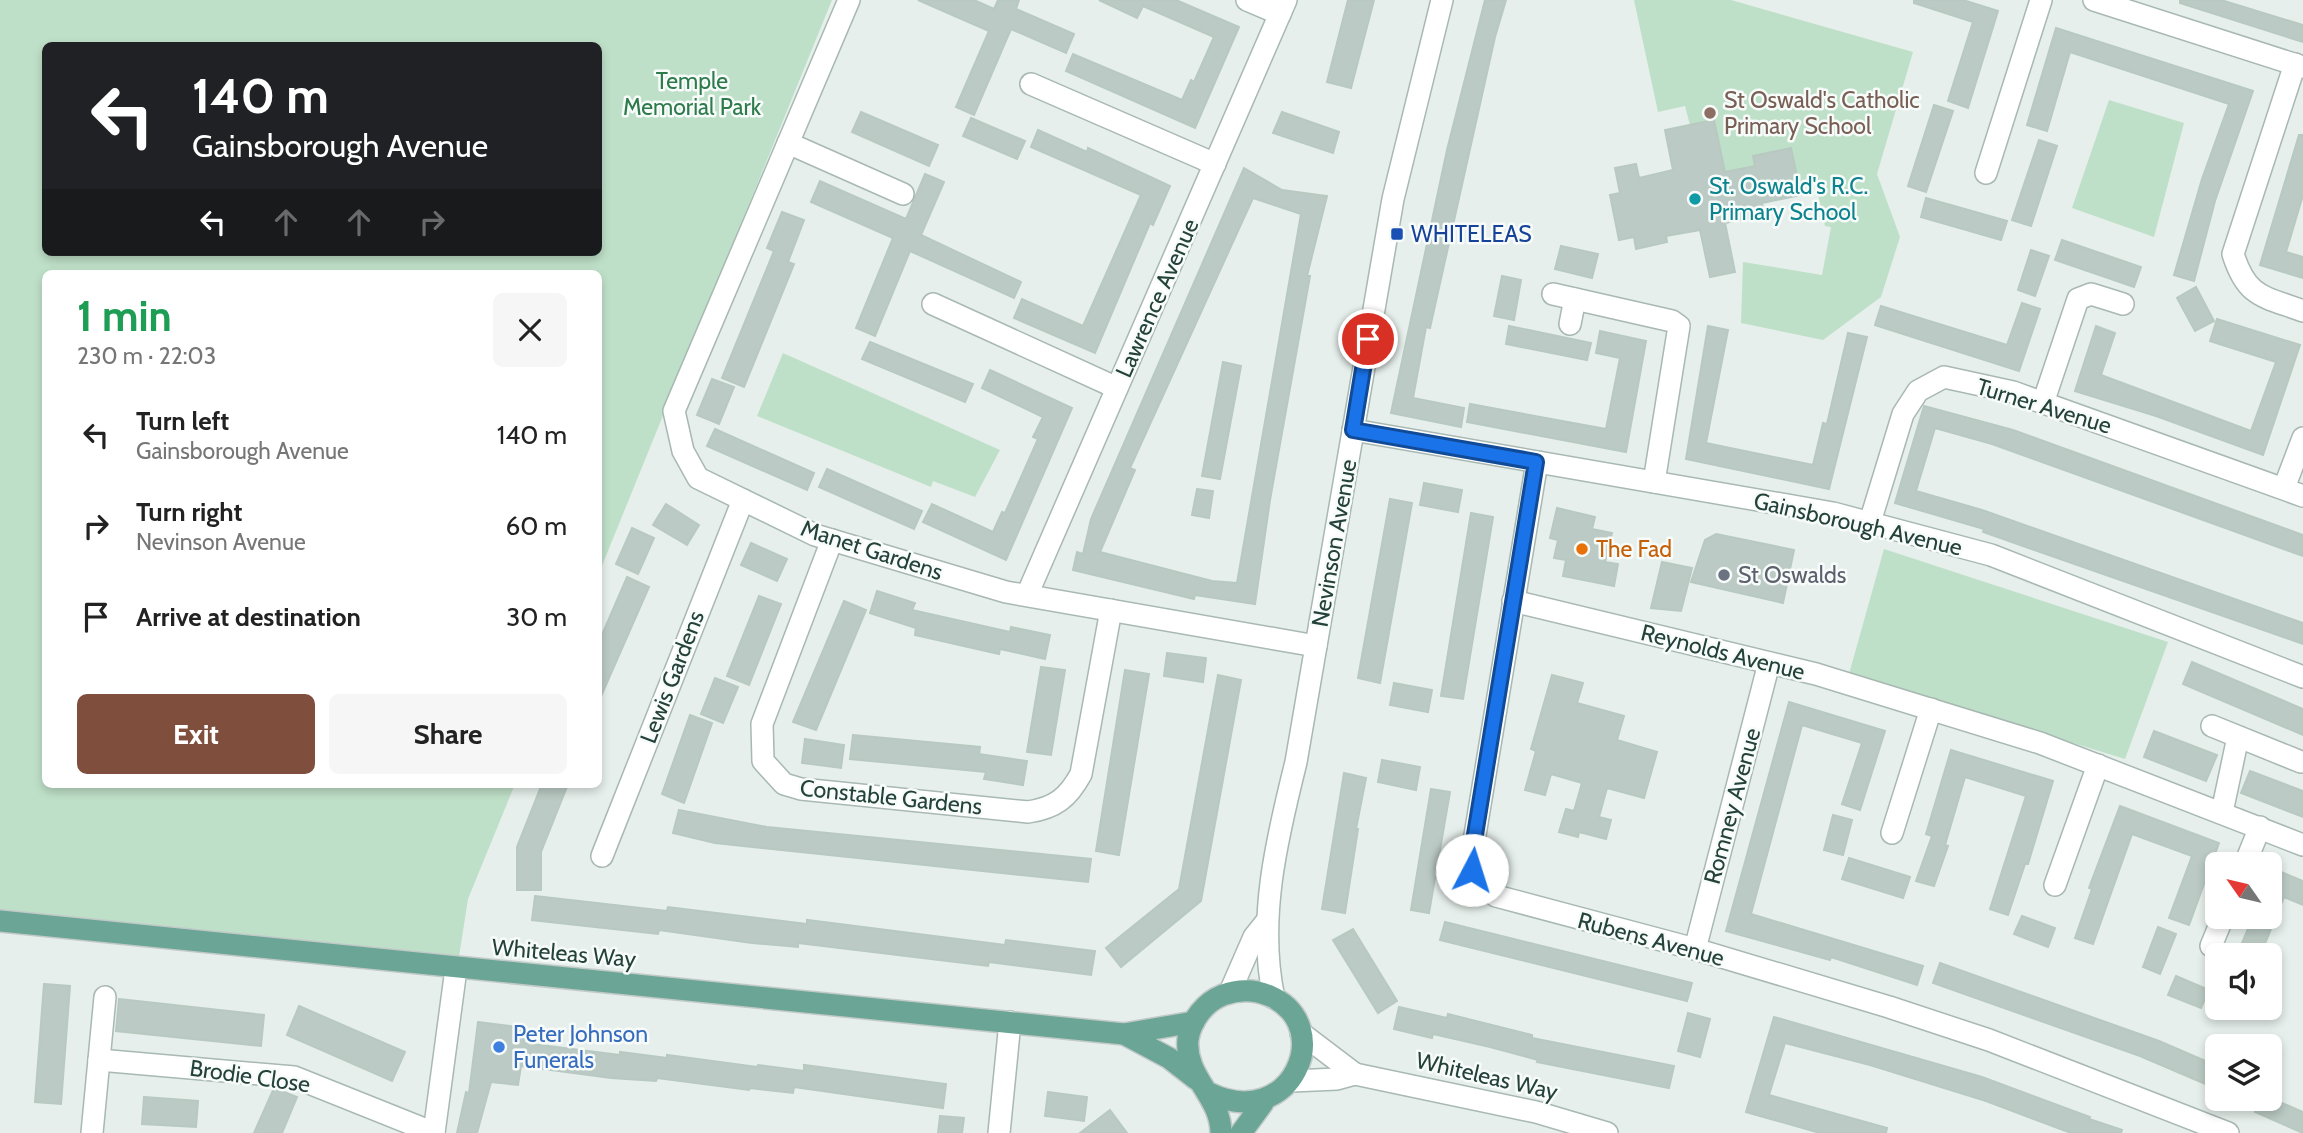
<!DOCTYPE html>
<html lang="en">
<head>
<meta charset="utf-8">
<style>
  :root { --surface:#fff; --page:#f6f6f6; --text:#222; --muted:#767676; --accent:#804e3d }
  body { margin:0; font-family:Cabin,sans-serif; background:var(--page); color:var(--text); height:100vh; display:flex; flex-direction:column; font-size:26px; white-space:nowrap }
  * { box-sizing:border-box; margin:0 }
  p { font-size:23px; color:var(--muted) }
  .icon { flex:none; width:38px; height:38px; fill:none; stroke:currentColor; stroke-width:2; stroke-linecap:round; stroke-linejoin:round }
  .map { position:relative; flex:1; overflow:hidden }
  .drawer { position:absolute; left:42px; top:270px; width:560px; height:518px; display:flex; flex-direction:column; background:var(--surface); border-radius:10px; box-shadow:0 4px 10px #0003 }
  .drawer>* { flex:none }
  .hud { position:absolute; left:42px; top:42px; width:560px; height:214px; border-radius:10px; box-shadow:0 4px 10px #0003; background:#202124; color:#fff; overflow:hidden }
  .needle { width:46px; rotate:304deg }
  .fabs { position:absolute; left:2205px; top:852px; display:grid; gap:14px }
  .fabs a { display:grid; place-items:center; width:77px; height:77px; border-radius:10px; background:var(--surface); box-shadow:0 4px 10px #0003; font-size:35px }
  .pin { position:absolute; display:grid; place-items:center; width:60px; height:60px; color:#fff; margin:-30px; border:4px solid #fff; border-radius:50%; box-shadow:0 2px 7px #0007 }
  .me { position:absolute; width:77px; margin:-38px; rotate:5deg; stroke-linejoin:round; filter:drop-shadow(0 0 5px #0008) }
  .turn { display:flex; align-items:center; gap:24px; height:147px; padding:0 35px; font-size:32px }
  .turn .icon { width:91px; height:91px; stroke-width:2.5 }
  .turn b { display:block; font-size:49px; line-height:60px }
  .lanes { display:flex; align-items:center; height:66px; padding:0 35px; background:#0003; justify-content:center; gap:35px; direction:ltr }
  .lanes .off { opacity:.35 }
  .round { display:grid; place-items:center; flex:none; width:74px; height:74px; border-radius:10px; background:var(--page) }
  .head { display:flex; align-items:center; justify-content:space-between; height:119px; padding:0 35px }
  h1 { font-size:42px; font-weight:700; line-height:52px; color:#1e9e55 }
  .cta { display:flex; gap:14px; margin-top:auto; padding:14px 35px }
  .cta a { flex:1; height:80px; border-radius:10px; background:var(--accent); color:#fff; font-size:28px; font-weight:700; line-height:80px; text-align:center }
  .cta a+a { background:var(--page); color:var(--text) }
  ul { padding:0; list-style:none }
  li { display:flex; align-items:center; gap:21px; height:91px; padding:0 35px }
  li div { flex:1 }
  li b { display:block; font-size:26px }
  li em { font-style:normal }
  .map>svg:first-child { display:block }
  .green { fill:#bfe0c8; fill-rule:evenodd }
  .building { fill:#bbcac4; stroke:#b8c9c2; stroke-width:2; fill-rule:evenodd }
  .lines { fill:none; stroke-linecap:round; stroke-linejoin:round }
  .minor-casing { stroke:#a8b8b2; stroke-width:24 }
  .major-casing { stroke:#c2cac8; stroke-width:24 }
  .minor { stroke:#fff; stroke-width:21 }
  .major { stroke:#6aa596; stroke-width:21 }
  .route-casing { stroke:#114b97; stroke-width:18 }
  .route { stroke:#1a73e8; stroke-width:12 }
  .education-dot { fill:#8d6e63; stroke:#f7fbf9; stroke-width:2.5 }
  .culture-dot { fill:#0f9aa8; stroke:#f7fbf9; stroke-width:2.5 }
  .transit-dot { fill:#1a4fb4; stroke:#f7fbf9; stroke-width:2.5 }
  .food-dot { fill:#e8710a; stroke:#f7fbf9; stroke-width:2.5 }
  .worship-dot { fill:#6b7280; stroke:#f7fbf9; stroke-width:2.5 }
  .shop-dot { fill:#3f7fe0; stroke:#f7fbf9; stroke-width:2.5 }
  .labels { text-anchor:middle; stroke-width:5; stroke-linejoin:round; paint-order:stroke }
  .park-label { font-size:23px; fill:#2d7a4b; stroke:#f7fbf9 }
  .education-label { font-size:23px; fill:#785e54; stroke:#f7fbf9; text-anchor:start }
  .culture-label { font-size:23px; fill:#0d838f; stroke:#f7fbf9; text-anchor:start }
  .transit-label { font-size:23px; fill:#164399; stroke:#f7fbf9; text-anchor:start }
  .street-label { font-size:23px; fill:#24423a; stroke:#f7fbf9 }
  .food-label { font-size:23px; fill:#c56008; stroke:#f7fbf9; text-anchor:start }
  .worship-label { font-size:23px; fill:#5b616d; stroke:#f7fbf9; text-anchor:start }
  .shop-label { font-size:23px; fill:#366cbe; stroke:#f7fbf9; text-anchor:start }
</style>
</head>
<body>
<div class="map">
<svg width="2303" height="1133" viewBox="0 0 2303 1133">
  <rect width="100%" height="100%" fill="#e6efeb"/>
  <!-- green -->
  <g class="green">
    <path d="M0,0H832L599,573L598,273H46V784H515L468,899L459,957L0,912ZM46,46H598V252H46Z"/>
    <polygon points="1634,0 1731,0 1913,52 1877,174 1900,237 1881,297 1823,340 1741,323 1743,262 1822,275 1831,227 1825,226 1815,180 1799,184 1791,148 1753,156 1755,166 1725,172 1690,125 1685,106 1658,112"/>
    <polygon points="2109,100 2184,123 2154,237 2072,208"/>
    <polygon points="783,353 1000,450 975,497 933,481 931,487 757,416"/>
    <polygon points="1884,549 2168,642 2125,759 1849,674"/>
  </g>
  <!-- building -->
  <g class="building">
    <polygon points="918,0 974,0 994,9 998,0 1019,0 1016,9 1074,34 1066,53 1011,29 974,115 956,107 989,31"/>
    <polygon points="1099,0 1176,0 1239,27 1195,128 1066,71 1073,54 1182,100 1191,80 1194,82 1214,37 1143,6 1137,18"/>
    <polygon points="1348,0 1374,0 1351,88 1327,82"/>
    <polygon points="1485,0 1506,0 1495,37 1430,328 1426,327 1413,398 1464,408 1461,427 1391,413 1447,150"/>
    <polygon points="1914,0 1963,0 1998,11 1968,108 1948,101 1973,22 1914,3"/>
    <polygon points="2180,0 2221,0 2303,25 2303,42 2180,3"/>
    <polygon points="2056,28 2253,91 2215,201 2194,281 2174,275 2202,179 2229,104 2070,52 2047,131 2027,125"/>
    <polygon points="1934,105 1953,111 1926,192 1908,186"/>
    <polygon points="861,112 938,145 929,166 852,132"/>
    <polygon points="1282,112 1339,132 1333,153 1273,133"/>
    <polygon points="971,118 1025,141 1017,159 963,136"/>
    <polygon points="1714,120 1725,172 1755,166 1753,156 1791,148 1801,195 1762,203 1764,215 1725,223 1735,272 1710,277 1700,230 1666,236 1667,242 1636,249 1634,237 1619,240 1610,195 1620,193 1615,168 1636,164 1639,178 1673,170 1665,130"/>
    <polygon points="1038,130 1087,152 1088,148 1170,186 1153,225 1150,223 1095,353 1014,318 1022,299 1083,326 1141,195 1031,147"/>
    <polygon points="2299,135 2303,135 2303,195 2286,252 2303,257 2303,278 2260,265"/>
    <polygon points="2039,140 2057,146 2031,226 2012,220"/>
    <path d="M1244,168L1282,190L1327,196L1307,276H1310L1270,500L1255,604L1195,595L1194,599L1073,570L1077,552L1083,554L1091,519ZM1253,198L1301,214L1237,583L1212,581L1100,552L1135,470L1130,468Z"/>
    <polygon points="925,174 944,182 921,235 1021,282 1014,298 910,251 875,336 856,328 893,238 811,202 820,181 906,219"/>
    <polygon points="1926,198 2007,221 2001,240 1921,217"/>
    <polygon points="782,212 804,220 788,262 794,264 744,387 722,378 774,251 767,248"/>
    <polygon points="2062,240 2141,267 2134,287 2055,260"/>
    <polygon points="1561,246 1598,254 1592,278 1555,269"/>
    <polygon points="2031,250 2049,256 2035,296 2018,290"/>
    <polygon points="1502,276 1521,280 1514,320 1494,316"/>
    <polygon points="2196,287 2214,321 2195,331 2177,298"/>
    <polygon points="2022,303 2040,309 2019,371 1875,325 1881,306 2007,345"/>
    <polygon points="2217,319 2300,345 2263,455 2156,416 2075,391 2096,326 2115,333 2101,375 2251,431 2276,362 2210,341"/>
    <polygon points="1509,326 1591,343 1587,360 1506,344"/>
    <polygon points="1708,326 1728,330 1706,443 1813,465 1823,423 1827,424 1848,333 1867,337 1829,489 1686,459"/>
    <polygon points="1600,331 1646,341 1626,452 1467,422 1470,404 1606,429 1620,358 1596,353"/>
    <polygon points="870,342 973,384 965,402 862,359"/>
    <polygon points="1223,362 1241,366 1220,479 1202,476"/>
    <polygon points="990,370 1072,408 1006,560 923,522 932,504 993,532 1002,512 1005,513 1038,439 1033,437 1043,417 982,388"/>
    <polygon points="712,379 734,387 719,424 697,415"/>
    <polygon points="1924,406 2013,430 2303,535 2303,556 1992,444 1935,428 1916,491 1982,510 2303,623 2303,644 1983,532 1984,529 1895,503"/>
    <polygon points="715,429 814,473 807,490 707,446"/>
    <polygon points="827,469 922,511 914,529 819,487"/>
    <polygon points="1424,483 1462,490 1458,512 1420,505"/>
    <polygon points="1197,489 1213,491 1209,518 1192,515"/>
    <polygon points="1390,499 1412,503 1380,683 1358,678"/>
    <polygon points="666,504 699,525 687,545 653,525"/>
    <polygon points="1557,508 1595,517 1592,529 1612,533 1605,562 1618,564 1614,586 1563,576 1566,560 1554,558 1558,540 1550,538"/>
    <polygon points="1471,513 1493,517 1463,699 1441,696"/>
    <polygon points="632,528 654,538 638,574 616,564"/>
    <polygon points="1716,534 1794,550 1783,603 1691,582 1705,540"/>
    <polygon points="751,543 787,559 777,581 741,565"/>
    <polygon points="1662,562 1692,568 1681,611 1651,608"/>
    <polygon points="627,577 649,587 598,703 598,644"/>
    <polygon points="877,591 915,603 912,610 1010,632 1011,627 1050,635 1045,659 1000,649 999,654 915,635 916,628 870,613"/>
    <polygon points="759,596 781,604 749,685 727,676"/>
    <polygon points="844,601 866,610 816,730 793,722"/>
    <polygon points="1167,653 1206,658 1203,682 1164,676"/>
    <polygon points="2192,662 2303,709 2303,735 2183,684"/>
    <polygon points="1041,667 1065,670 1051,755 1027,752"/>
    <polygon points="1125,670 1149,674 1119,855 1096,851"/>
    <polygon points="1218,675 1241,680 1201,901 1121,967 1106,948 1179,889"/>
    <polygon points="1552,675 1583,683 1577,703 1624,716 1617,740 1657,752 1644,798 1607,788 1599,817 1611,820 1606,839 1579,832 1578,837 1559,832 1566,809 1574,811 1582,783 1551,774 1545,795 1525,790 1536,751 1531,749"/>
    <polygon points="715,678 738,687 723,723 701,714"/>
    <polygon points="1394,683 1432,690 1428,712 1390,705"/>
    <polygon points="1789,702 1885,731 1860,810 1842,804 1862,743 1802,725 1751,914 1923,966 1917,985 1831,957 1830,960 1726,931"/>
    <polygon points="690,715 712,723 684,803 662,794"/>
    <polygon points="2154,731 2217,755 2206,781 2144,757"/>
    <polygon points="853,735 980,747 979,754 1027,761 1023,785 984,779 986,772 850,759"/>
    <polygon points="805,739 844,745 841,768 802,763"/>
    <polygon points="1951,750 2053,781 2028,864 2025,864 2008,915 1990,909 2026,796 1965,777 1945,845 1948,846 1934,886 1916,881 1932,836 1926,834"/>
    <polygon points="1382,760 1420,767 1416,790 1378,782"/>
    <polygon points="2250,771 2303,791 2303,817 2241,793"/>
    <polygon points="1344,773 1366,778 1356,829 1358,829 1345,913 1322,909"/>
    <polygon points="542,784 568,784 541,852 541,890 517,890 517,847"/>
    <polygon points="1431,789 1450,792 1429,913 1411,910"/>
    <polygon points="2120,806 2219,843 2189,925 2169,918 2192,856 2132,834 2093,944 2075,938 2092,889 2089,888"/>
    <polygon points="679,810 767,827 1091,859 1088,882 715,843 673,833"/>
    <polygon points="1833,815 1852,820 1843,855 1824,850"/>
    <polygon points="1849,858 1910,877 1903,898 1842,879"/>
    <polygon points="2274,869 2303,881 2303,905 2284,897 2260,956 2254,956 2239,950 2253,917 2270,917 2270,878"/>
    <polygon points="535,896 667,911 668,907 807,924 807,920 1005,945 1006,940 1095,951 1091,975 989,962 988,966 798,943 798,947 752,943 659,930 658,934 532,920"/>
    <polygon points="2022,916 2055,928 2048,947 2014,934"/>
    <polygon points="1445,922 1692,983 1687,1001 1440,940"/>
    <polygon points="2158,927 2176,934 2160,974 2143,967"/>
    <polygon points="1353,929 1397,1001 1378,1013 1333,940"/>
    <polygon points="1940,963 2159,1041 2217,1066 2217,1089 2140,1056 1933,983"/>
    <polygon points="2176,976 2209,990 2201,1008 2168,995"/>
    <polygon points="44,984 70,986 61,1104 35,1102"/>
    <polygon points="119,999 264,1015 261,1046 116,1031"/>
    <polygon points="299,1006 405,1052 392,1081 287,1035"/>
    <polygon points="1399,1007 1447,1018 1448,1014 1532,1035 1532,1038 1674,1066 1669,1088 1537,1062 1538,1060 1490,1047 1433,1034 1432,1038 1394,1029"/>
    <polygon points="1688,1013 1710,1019 1700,1057 1678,1051"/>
    <polygon points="1774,1017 1982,1077 2090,1117 2089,1119 2122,1130 2121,1133 2071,1133 1986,1101 1870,1065 1785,1043 1769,1095 1887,1128 1886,1133 1820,1133 1746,1112"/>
    <polygon points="478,1022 526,1028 524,1043 620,1055 620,1052 667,1058 667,1055 757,1067 758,1065 804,1071 804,1065 946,1084 943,1108 794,1087 793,1093 750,1088 749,1090 657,1078 656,1081 611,1078 521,1066 518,1085 491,1082 477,1133 457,1133 466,1092 469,1093"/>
    <polygon points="274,1088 297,1097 282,1133 254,1133"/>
    <polygon points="1048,1092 1087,1097 1084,1121 1045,1116"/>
    <polygon points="144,1097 198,1101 196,1127 142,1124"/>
    <polygon points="2260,1099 2273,1099 2303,1112 2303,1133 2255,1112"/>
    <polygon points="1110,1110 1127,1133 1080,1133"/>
    <polygon points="940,1116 964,1118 962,1133 938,1133"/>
  </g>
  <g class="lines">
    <!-- minor casing -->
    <g class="minor-casing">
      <g id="minor">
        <polyline points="849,0 674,411 683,451 698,478 815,535 1006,592 1316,646"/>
        <polyline points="1247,0 1280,14"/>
        <polyline points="2094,0 2303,67"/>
        <path d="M2295,64L2233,254C2247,298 2263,296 2303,311"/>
        <polyline points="1031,84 1215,164"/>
        <polyline points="788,143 903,194"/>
        <polyline points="1986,173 2041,0"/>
        <polyline points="1553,294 1672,321 1679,326 1654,482"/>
        <polyline points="933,304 1117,388"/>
        <polyline points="1570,324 1575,299"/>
        <polyline points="2043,403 2078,299 2091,294 2123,304"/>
        <polyline points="1353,430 1833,513 1991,555 2303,677"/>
        <polyline points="1537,462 1472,853 1472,870 1480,884 1496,896 1695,949 1889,1007 1989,1040 2228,1133"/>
        <polyline points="2284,488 2303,438"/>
        <polyline points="1870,522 1903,414 1918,391 1944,377 2013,392 2303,496"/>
        <path d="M832,540L762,724L763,761L784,784L801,789L1028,812C1055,808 1068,798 1081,774L1111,610"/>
        <polyline points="1027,595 1286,0"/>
        <polyline points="1513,601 1816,674 2040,743 2303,845"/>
        <polyline points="2212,726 2301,762"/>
        <polyline points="2222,812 2238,737"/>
        <polyline points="1892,833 1931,709"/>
        <polyline points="602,856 743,500"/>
        <polyline points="2245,864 2260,827"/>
        <polyline points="2055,885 2098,765"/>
        <polyline points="2211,946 2223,917"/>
        <polyline points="1695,949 1769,663"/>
        <polyline points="1230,992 1254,937 1266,922"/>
        <path d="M1274,998C1257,920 1277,838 1296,762L1393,199L1442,0"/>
        <polyline points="1301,1033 1355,1074"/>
        <polyline points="99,1060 294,1077 434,1133"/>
        <polyline points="1292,1081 1337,1079 1355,1074 1536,1112 1607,1133"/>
        <polyline points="92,1133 105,997"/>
        <polyline points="434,1133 456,969"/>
        <polyline points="999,1133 1010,1022"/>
      </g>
    </g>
    <!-- major casing -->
    <g class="major-casing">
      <g id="major">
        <polyline points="0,921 1124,1034 1194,1022"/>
        <polyline points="1124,1034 1169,1058 1196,1079"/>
        <path d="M1209,1093C1292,1133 1337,1026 1270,996C1254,989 1239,989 1223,995C1205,1002 1191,1020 1188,1039C1184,1077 1221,1096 1221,1133"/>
        <polyline points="1241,1133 1263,1103"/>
      </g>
    </g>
    <!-- minor -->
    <use href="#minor" class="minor"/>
    <!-- major -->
    <use href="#major" class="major"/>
  </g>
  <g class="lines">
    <!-- route casing -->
    <g class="route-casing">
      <polyline id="route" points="1368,339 1353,430 1536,462 1472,853 1472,870"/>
    </g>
    <!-- route -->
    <use href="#route" class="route"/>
  </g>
  <!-- markers -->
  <circle class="education-dot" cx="1710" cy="113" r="7"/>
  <circle class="culture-dot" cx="1695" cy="199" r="7"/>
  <rect class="transit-dot" x="1390" y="227" width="14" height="14" rx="3.5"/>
  <circle class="food-dot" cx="1582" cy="549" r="7"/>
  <circle class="worship-dot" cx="1724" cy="575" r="7"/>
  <circle class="shop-dot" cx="499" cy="1047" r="7"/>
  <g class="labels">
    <!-- park labels -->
    <g class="park-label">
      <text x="692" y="89">Temple<tspan x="692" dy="26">Memorial Park</tspan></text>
    </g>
    <!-- education labels -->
    <g class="education-label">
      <text x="1724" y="108">St Oswald's Catholic<tspan x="1724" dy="26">Primary School</tspan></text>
    </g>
    <!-- culture labels -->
    <g class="culture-label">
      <text x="1709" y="194">St. Oswald's R.C.<tspan x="1709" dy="26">Primary School</tspan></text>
    </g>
    <!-- transit labels -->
    <g class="transit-label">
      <text x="1411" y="242">WHITELEAS</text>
    </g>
    <!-- street labels -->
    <g class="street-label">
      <text transform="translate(1157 298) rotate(-66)" y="8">Lawrence Avenue</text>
      <text transform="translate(2044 406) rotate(17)" y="8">Turner Avenue</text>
      <text transform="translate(1858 524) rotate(13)" y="8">Gainsborough Avenue</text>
      <text transform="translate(1334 543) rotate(-80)" y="8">Nevinson Avenue</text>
      <text transform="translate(872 550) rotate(18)" y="8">Manet Gardens</text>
      <text transform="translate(1723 652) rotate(14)" y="8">Reynolds Avenue</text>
      <text transform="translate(672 677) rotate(-69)" y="8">Lewis Gardens</text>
      <text transform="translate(891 797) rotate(6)" y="8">Constable Gardens</text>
      <text transform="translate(1732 806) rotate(-75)" y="8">Romney Avenue</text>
      <text transform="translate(1651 939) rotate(15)" y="8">Rubens Avenue</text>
      <text transform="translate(564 953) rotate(5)" y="8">Whiteleas Way</text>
      <text transform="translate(250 1076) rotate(8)" y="8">Brodie Close</text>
      <text transform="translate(1487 1076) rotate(13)" y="8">Whiteleas Way</text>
    </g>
    <!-- food labels -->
    <g class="food-label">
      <text x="1596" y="557">The Fad</text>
    </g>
    <!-- worship labels -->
    <g class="worship-label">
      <text x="1738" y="583">St Oswalds</text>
    </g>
    <!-- shop labels -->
    <g class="shop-label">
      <text x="513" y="1042">Peter Johnson<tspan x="513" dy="26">Funerals</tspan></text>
    </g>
  </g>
</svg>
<div class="fabs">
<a><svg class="needle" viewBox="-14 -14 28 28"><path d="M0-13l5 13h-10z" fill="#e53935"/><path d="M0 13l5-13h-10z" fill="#767676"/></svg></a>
<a><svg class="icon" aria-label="sound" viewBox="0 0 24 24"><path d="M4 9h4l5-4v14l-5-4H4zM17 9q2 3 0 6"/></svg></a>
<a><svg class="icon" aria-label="layers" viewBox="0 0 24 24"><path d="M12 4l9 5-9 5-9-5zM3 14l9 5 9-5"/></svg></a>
</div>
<div class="pin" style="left:1368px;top:339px;background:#d93025"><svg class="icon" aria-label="arrive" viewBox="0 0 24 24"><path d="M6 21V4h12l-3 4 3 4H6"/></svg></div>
<svg class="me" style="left:1472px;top:870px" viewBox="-20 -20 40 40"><circle r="19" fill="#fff"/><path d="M0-13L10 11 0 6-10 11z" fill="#1a73e8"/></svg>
<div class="hud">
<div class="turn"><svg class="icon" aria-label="left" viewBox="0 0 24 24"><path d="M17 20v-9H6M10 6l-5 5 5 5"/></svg><div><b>140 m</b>Gainsborough Avenue</div></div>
<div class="lanes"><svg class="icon" aria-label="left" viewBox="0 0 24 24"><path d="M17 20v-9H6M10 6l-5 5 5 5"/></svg><svg class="icon off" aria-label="ahead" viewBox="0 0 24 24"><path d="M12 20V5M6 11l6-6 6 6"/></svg><svg class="icon off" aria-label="ahead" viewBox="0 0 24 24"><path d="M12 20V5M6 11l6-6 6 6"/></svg><svg class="icon off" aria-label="right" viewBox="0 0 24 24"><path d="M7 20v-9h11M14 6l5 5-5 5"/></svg></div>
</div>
<section class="drawer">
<div class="head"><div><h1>1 min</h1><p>230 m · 22:03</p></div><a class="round"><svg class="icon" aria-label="close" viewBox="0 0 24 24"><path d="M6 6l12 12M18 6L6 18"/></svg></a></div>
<ul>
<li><svg class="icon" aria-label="left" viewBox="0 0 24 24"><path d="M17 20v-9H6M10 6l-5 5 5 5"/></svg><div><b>Turn left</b><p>Gainsborough Avenue</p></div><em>140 m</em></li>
<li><svg class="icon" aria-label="right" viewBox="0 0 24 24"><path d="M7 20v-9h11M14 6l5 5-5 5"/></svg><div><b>Turn right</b><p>Nevinson Avenue</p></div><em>60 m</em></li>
<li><svg class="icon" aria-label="arrive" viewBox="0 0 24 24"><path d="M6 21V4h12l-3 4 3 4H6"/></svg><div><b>Arrive at destination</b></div><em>30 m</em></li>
</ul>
<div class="cta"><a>Exit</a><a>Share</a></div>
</section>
</div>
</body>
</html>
